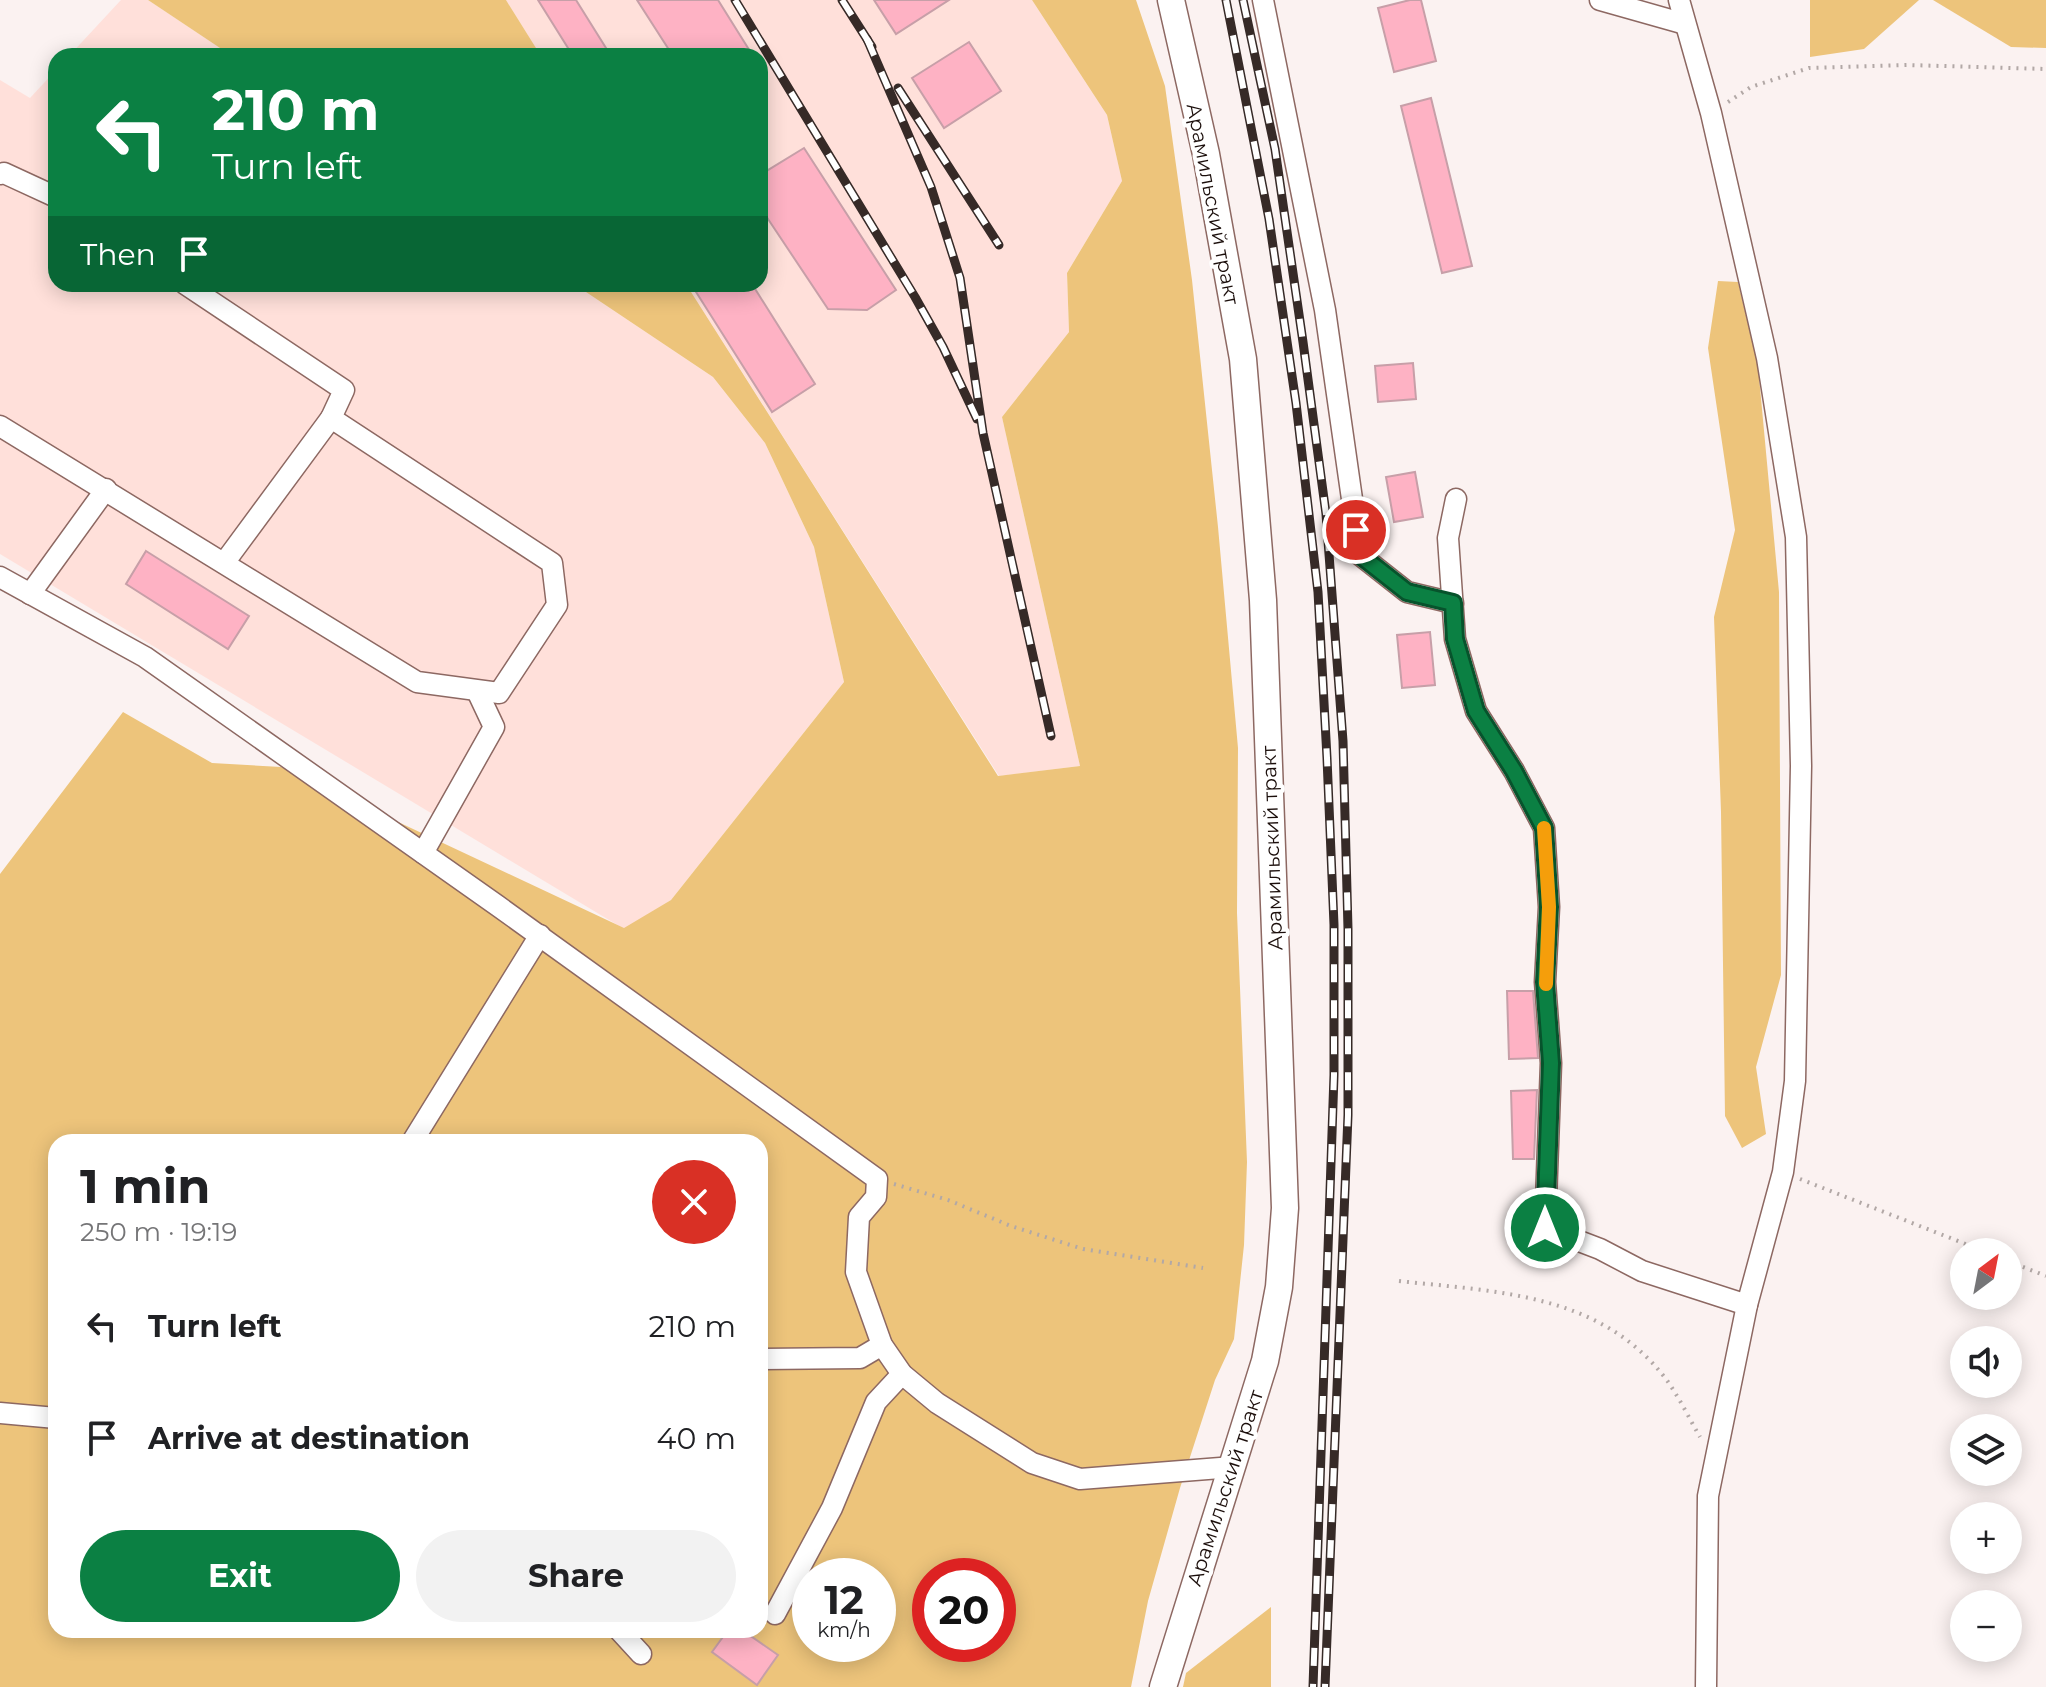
<!DOCTYPE html>
<html lang="en">
<head>
<meta charset="utf-8">
<style>
  :root { --surface:#fff; --page:#f2f2f2; --text:#202124; --muted:#757577; --accent:#0b8043 }
  body { margin:0; font-family:Montserrat,sans-serif; background:var(--page); color:var(--text); height:100vh; display:flex; flex-direction:column; font-size:30px; white-space:nowrap }
  * { box-sizing:border-box; margin:0 }
  p { font-size:26px; color:var(--muted) }
  .icon { flex:none; width:44px; height:44px; fill:none; stroke:currentColor; stroke-width:2; stroke-linecap:round; stroke-linejoin:round }
  .map { position:relative; flex:1; overflow:hidden }
  .details { position:absolute; left:48px; top:1134px; width:720px; height:504px; display:flex; flex-direction:column; background:var(--surface); border-radius:24px; box-shadow:0 4px 20px #0003 }
  .details>* { flex:none }
  .top-card { position:absolute; left:48px; top:48px; width:720px; height:244px; border-radius:24px; box-shadow:0 4px 20px #0003; background:#0b8043; color:#fff; overflow:hidden }
  .needle { width:52px; rotate:32deg }
  .fabs { position:absolute; left:1950px; top:1238px; display:grid; gap:16px }
  .fabs a { display:grid; place-items:center; width:72px; height:72px; border-radius:50%; background:var(--surface); box-shadow:0 4px 20px #0003; font-size:40px }
  .speed { position:absolute; left:792px; top:1558px; display:flex; gap:16px; font-size:40px; font-weight:700; text-align:center }
  .speed>* { display:grid; place-content:center; width:104px; height:104px; border-radius:50%; background:var(--surface); box-shadow:0 4px 20px #0003; line-height:1 }
  .speed small { font-size:20px; font-weight:400 }
  .speed .limit { border:12px solid #d22; background:#fff; color:#111 }
  .pin { position:absolute; display:grid; place-items:center; width:68px; height:68px; color:#fff; margin:-34px; border:4px solid #fff; border-radius:50%; box-shadow:0 2px 8px #0007 }
  .me { position:absolute; width:88px; margin:-44px; rotate:0deg; stroke-linejoin:round; filter:drop-shadow(0 0 6px #0008) }
  .turn { display:flex; align-items:center; gap:28px; height:168px; padding:0 32px; font-size:36px }
  .turn .icon { width:104px; height:104px; stroke-width:2.5 }
  .turn b { display:block; font-size:56px; line-height:68px }
  .then { display:flex; align-items:center; height:76px; padding:0 32px; background:#0003; gap:16px; font-size:30px }
  .round { display:grid; place-items:center; flex:none; width:84px; height:84px; border-radius:42px; background:var(--page) }
  .head { display:flex; align-items:center; justify-content:space-between; height:136px; padding:0 32px }
  h1 { font-size:48px; font-weight:700; line-height:60px }
  .button { display:flex; gap:16px; margin-top:auto; padding:16px 32px }
  .button a { flex:1; height:92px; border-radius:48px; background:var(--accent); color:#fff; font-size:32px; font-weight:700; line-height:92px; text-align:center }
  .button a+a { background:var(--page); color:var(--text) }
  ul { padding:0; list-style:none }
  li { display:flex; align-items:center; gap:24px; height:112px; padding:0 32px }
  li div { flex:1 }
  li b { display:block; font-size:30px }
  li em { font-style:normal }
  .map>svg:first-child { display:block }
  .built { fill:#ffe0da }
  .green { fill:#edc47b; fill-rule:evenodd }
  .building { fill:#feb2c4; stroke:#c79fa8; stroke-width:2 }
  .lines { fill:none; stroke-linecap:round; stroke-linejoin:round }
  .minor-casing { stroke:#8d6862; stroke-width:23 }
  .major-casing { stroke:#8d6862; stroke-width:29 }
  .path { stroke:#b2a8a6; stroke-width:4; stroke-dasharray:2 6; stroke-linecap:butt }
  .minor { stroke:#fff; stroke-width:20 }
  .major { stroke:#fff; stroke-width:26 }
  .rail-casing { stroke:#362a27; stroke-width:9 }
  .rail { stroke:#fff; stroke-width:6; stroke-dasharray:18; stroke-linecap:butt }
  .route-casing { stroke:#07532c; stroke-width:20 }
  .route { stroke:#0b8043; stroke-width:14 }
  .slow { stroke:#f59e0b; stroke-width:14 }
  .labels { text-anchor:middle; stroke-width:8; stroke-linejoin:round; paint-order:stroke }
  .street-label { font-size:20px; fill:#1b0e0b; stroke:#fff }
</style>
</head>
<body>
<div class="map">
<svg width="2046" height="1687" viewBox="0 0 2046 1687">
  <rect width="100%" height="100%" fill="#fbf2f1"/>
  <!-- built -->
  <g class="built">
    <polygon points="121,0 148,0 232,56 69,56"/>
    <polygon points="506,0 1032,0 1107,115 1122,181 1067,273 1069,332 1002,417 1080,766 999,776 686,284 760,284 760,56 541,56"/>
    <polygon points="56,70 56,284 574,284 713,377 765,443 814,547 844,682 671,900 624,929 0,554 0,80 30,98"/>
  </g>
  <!-- green -->
  <g class="green">
    <polygon points="148,0 506,0 541,56 232,56"/>
    <path d="M1032,0H1136L1165,86L1192,280L1218,527L1238,748L1237,913L1247,1162L1244,1245L1234,1339L1215,1380L1180,1488L1148,1601L1131,1687H0V874L123,712L212,763L281,767L624,928L671,900L844,682L814,547L765,443L713,377L574,284H686L998,776L1080,766L1002,417L1069,332L1067,273L1122,181L1107,115ZM56,1142H760V1630H56ZM810,1576H878V1644H810ZM930,1576H998V1644H930Z"/>
    <polygon points="1810,0 1919,0 1864,49 1810,57"/>
    <polygon points="1933,0 2046,0 2046,48 2011,47"/>
    <polygon points="1718,281 1738,282 1758,366 1779,592 1781,975 1756,1067 1766,1134 1742,1148 1725,1116 1721,812 1714,617 1735,530 1708,348"/>
    <polygon points="1271,1607 1271,1687 1183,1687 1186,1673"/>
  </g>
  <!-- building -->
  <g class="building">
    <polygon points="538,0 576,0 611,56 573,56"/>
    <polygon points="637,0 718,0 753,56 673,56"/>
    <polygon points="874,0 949,0 896,34"/>
    <polygon points="1410,0 1421,0 1436,61 1394,72 1378,8"/>
    <polygon points="969,42 1001,91 944,128 912,78"/>
    <polygon points="1431,98 1472,266 1442,273 1401,106"/>
    <polygon points="804,148 896,290 867,310 828,309 760,207 760,175"/>
    <polygon points="691,284 752,284 815,384 772,412"/>
    <polygon points="1413,363 1416,399 1378,402 1375,366"/>
    <polygon points="1415,472 1423,517 1394,522 1386,477"/>
    <polygon points="146,551 249,616 228,649 126,584"/>
    <polygon points="1430,632 1435,685 1402,688 1397,635"/>
    <polygon points="1507,991 1533,991 1538,1058 1509,1059"/>
    <polygon points="1537,1090 1534,1159 1513,1159 1511,1091"/>
    <polygon points="728,1630 742,1630 778,1655 757,1685 712,1652"/>
  </g>
  <g class="lines">
    <!-- minor casing -->
    <g class="minor-casing">
      <g id="minor">
        <polyline points="1263,0 1325,310 1360,555 1407,592 1453,603"/>
        <polyline points="1600,0 1685,24"/>
        <polyline points="1679,0 1711,113 1767,358 1796,537 1801,766 1795,1081 1783,1172 1747,1305 1708,1496 1706,1687"/>
        <polyline points="0,174 4,173 56,197"/>
        <polyline points="0,426 417,682 499,693 557,605 552,563 331,418 344,390 185,284"/>
        <polyline points="1456,499 1448,538 1455,639 1476,711 1514,771 1544,828 1549,907 1545,982 1551,1063 1545,1228 1600,1249 1642,1271 1747,1305"/>
        <polyline points="224,563 331,418"/>
        <polyline points="0,577 145,657 498,906 877,1179 876,1197 859,1217 856,1272 882,1345 902,1374 937,1403 1032,1463 1080,1479 1233,1467"/>
        <polyline points="30,594 106,489"/>
        <polyline points="423,853 494,727 477,691"/>
        <polyline points="412,1142 540,935"/>
        <polyline points="760,1359 860,1358 882,1345"/>
        <polyline points="0,1413 56,1418"/>
        <polyline points="775,1614 832,1508 876,1402 902,1374"/>
        <polyline points="619,1630 641,1654"/>
      </g>
    </g>
    <!-- major casing -->
    <g class="major-casing">
      <polyline id="major" points="1163,1687 1265,1361 1279,1287 1285,1208 1263,600 1243,359 1206,154 1171,0"/>
    </g>
    <!-- path -->
    <g class="path">
      <polyline points="1728,102 1751,87 1809,68 1908,65 2046,69"/>
      <polyline points="1800,1179 1986,1252"/>
      <polyline points="894,1184 948,1200 1011,1226 1083,1249 1203,1268"/>
      <polyline points="2008,1261 2046,1276"/>
      <path d="M1399,1281C1498,1292 1600,1293 1666,1379C1679,1397 1689,1418 1700,1437"/>
    </g>
    <!-- minor -->
    <use href="#minor" class="minor"/>
    <!-- major -->
    <use href="#major" class="major"/>
    <!-- rail casing -->
    <g class="rail-casing">
      <g id="rail">
        <polyline points="735,0 915,297 943,347 977,419"/>
        <polyline points="842,0 872,47"/>
        <polyline points="1226,0 1269,219 1296,403 1318,592 1327,758 1334,925 1334,1075 1313,1687"/>
        <polyline points="1243,0 1275,149 1303,342 1326,514 1343,741 1348,929 1348,1115 1325,1687"/>
        <polyline points="867,39 931,187 960,278 983,433 1051,736"/>
        <polyline points="898,88 999,245"/>
      </g>
    </g>
    <!-- rail -->
    <use href="#rail" class="rail"/>
  </g>
  <g class="lines">
    <!-- route casing -->
    <g class="route-casing">
      <polyline id="route" points="1356,530 1360,555 1407,592 1453,603 1455,639 1476,711 1514,771 1544,828 1549,907 1545,982 1551,1063 1545,1228"/>
    </g>
    <!-- route -->
    <use href="#route" class="route"/>
    <!-- slow -->
    <polyline class="slow" points="1544,828 1549,907 1546,984"/>
  </g>
  <g class="labels">
    <!-- street labels -->
    <g class="street-label">
      <text transform="translate(1213 204) rotate(79)" y="7">Арамильский тракт</text>
      <text transform="translate(1272 848) rotate(-92)" y="7">Арамильский тракт</text>
      <text transform="translate(1225 1488) rotate(-72)" y="7">Арамильский тракт</text>
    </g>
  </g>
</svg>
<div class="fabs">
<a><svg class="needle" viewBox="-14 -14 28 28"><path d="M0-13l5 13h-10z" fill="#e53935"/><path d="M0 13l5-13h-10z" fill="#757577"/></svg></a>
<a><svg class="icon" aria-label="sound" viewBox="0 0 24 24"><path d="M4 9h4l5-4v14l-5-4H4zM17 9q2 3 0 6"/></svg></a>
<a><svg class="icon" aria-label="layers" viewBox="0 0 24 24"><path d="M12 4l9 5-9 5-9-5zM3 14l9 5 9-5"/></svg></a>
<a>+</a>
<a>−</a>
</div>
<div class="speed"><div>12<small>km/h</small></div><div class="limit">20</div></div>
<div class="pin" style="left:1356px;top:530px;background:#d93025"><svg class="icon" aria-label="arrive" viewBox="0 0 24 24"><path d="M6 21V4h12l-3 4 3 4H6"/></svg></div>
<svg class="me" style="left:1545px;top:1228px" viewBox="-20 -20 40 40"><circle r="17" fill="#0b8043" stroke="#fff" stroke-width="3"/><path d="M0-11L8 9 0 5-8 9z" fill="#fff"/></svg>
<div class="top-card">
<div class="turn"><svg class="icon" aria-label="left" viewBox="0 0 24 24"><path d="M17 20v-9H6M10 6l-5 5 5 5"/></svg><div><b>210 m</b>Turn left</div></div>
<div class="then">Then<svg class="icon" aria-label="arrive" viewBox="0 0 24 24"><path d="M6 21V4h12l-3 4 3 4H6"/></svg></div>
</div>
<section class="details">
<div class="head"><div><h1>1 min</h1><p>250 m · 19:19</p></div><a class="round" style="background:#d93025;color:#fff"><svg class="icon" aria-label="close" viewBox="0 0 24 24"><path d="M6 6l12 12M18 6L6 18"/></svg></a></div>
<ul>
<li><svg class="icon" aria-label="left" viewBox="0 0 24 24"><path d="M17 20v-9H6M10 6l-5 5 5 5"/></svg><div><b>Turn left</b></div><em>210 m</em></li>
<li><svg class="icon" aria-label="arrive" viewBox="0 0 24 24"><path d="M6 21V4h12l-3 4 3 4H6"/></svg><div><b>Arrive at destination</b></div><em>40 m</em></li>
</ul>
<div class="button"><a>Exit</a><a>Share</a></div>
</section>
</div>
</body>
</html>
